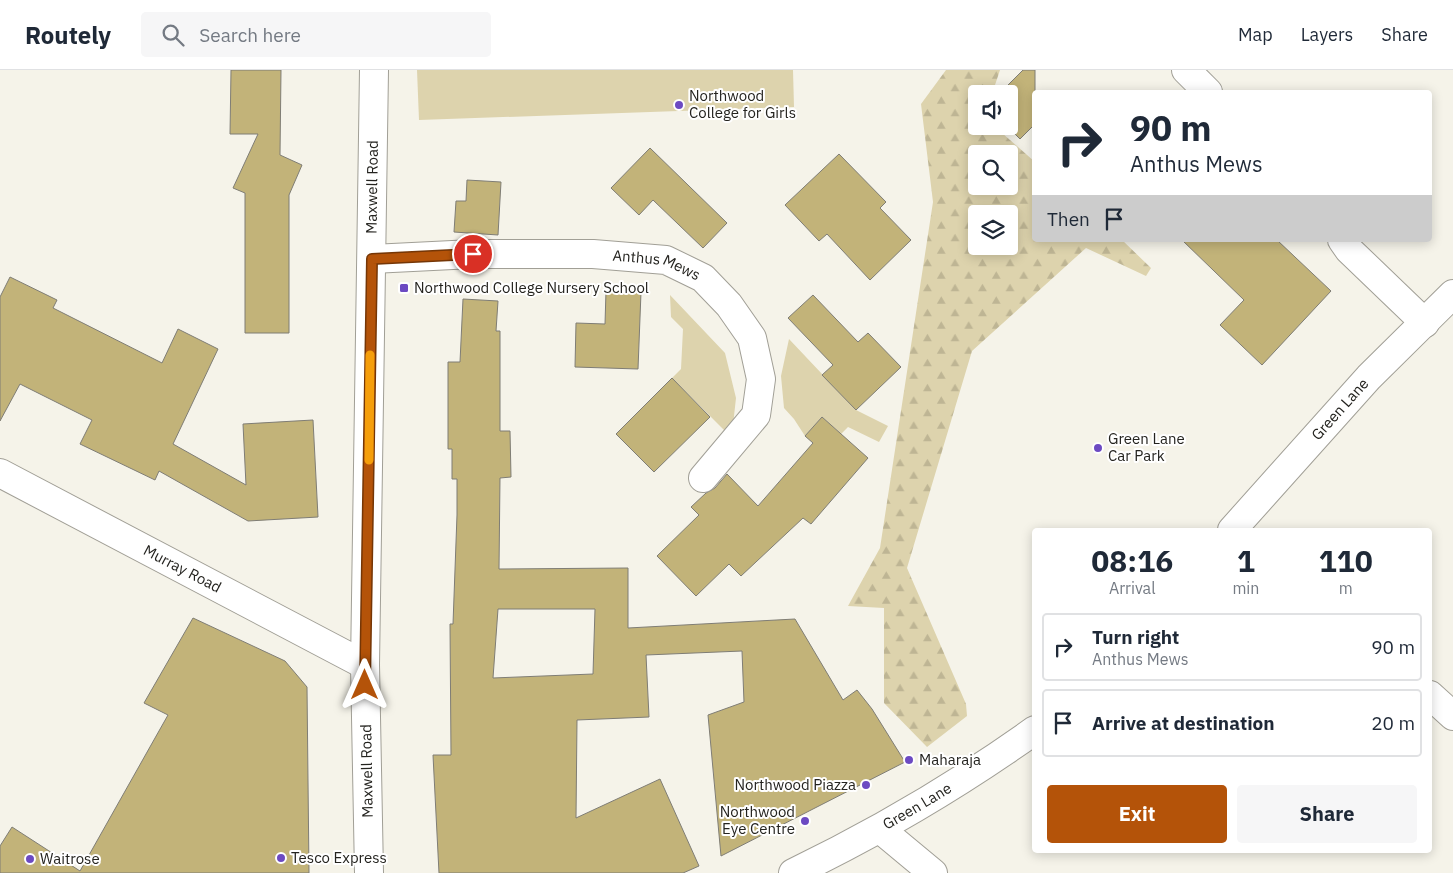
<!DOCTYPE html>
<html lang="en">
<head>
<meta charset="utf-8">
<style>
  :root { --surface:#fff; --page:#f6f6f7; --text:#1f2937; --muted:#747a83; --line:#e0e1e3; --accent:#b45309 }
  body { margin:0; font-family:"IBM Plex Sans",sans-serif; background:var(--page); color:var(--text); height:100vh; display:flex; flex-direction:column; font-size:19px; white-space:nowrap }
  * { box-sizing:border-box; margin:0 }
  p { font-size:16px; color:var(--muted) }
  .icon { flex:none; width:28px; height:28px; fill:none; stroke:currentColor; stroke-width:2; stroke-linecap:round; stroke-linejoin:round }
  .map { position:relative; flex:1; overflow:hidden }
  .sheet { position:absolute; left:1032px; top:458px; width:400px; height:325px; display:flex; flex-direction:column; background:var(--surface); border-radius:5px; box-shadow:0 2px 12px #0003 }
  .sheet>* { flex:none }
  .hud { position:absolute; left:1032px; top:20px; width:400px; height:152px; border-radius:5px; box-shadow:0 2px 12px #0003; background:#fff; color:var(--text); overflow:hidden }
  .buttons { position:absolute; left:968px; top:15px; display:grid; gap:10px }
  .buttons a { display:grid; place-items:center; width:50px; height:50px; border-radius:5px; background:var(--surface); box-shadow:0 2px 12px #0003; font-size:25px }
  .pin { position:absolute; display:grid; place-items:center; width:42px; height:42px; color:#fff; margin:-21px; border:2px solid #fff; border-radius:50%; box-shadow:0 1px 5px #0007 }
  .me { position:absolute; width:55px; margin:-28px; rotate:0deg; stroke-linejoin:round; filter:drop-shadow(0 0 4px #0008) }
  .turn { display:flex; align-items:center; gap:18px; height:105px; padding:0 15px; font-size:22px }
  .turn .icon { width:65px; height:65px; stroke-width:2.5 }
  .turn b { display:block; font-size:35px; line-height:42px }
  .then { display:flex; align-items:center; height:48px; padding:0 15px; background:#0003; gap:10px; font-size:19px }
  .eta { display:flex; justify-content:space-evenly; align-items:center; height:85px; text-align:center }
  .eta b { font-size:30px; font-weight:800; line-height:35px }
  .cta { display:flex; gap:10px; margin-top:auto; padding:10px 15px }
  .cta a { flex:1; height:58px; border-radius:5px; background:var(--accent); color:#fff; font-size:20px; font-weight:800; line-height:58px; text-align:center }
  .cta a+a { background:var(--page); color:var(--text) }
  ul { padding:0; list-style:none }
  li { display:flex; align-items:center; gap:15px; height:68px; margin:0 10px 8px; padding:0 5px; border:2px solid var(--line); border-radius:5px }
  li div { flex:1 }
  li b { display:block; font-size:19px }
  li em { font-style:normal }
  header { display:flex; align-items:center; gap:30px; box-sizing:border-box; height:70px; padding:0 25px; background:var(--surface); border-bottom:1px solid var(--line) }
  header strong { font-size:24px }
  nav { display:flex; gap:28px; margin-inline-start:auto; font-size:18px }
  .search { width:350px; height:45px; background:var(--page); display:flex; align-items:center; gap:12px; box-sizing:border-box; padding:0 18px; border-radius:5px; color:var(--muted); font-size:19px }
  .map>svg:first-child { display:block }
  .grass { fill:#ddd3ad }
  .forest { fill:url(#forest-firs); fill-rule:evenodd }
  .building { fill:#c2b379; stroke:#7f7d75; fill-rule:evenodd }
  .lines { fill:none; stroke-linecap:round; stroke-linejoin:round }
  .street-casing { stroke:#a19f96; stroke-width:30 }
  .secondary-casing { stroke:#a19f96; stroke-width:30 }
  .street { stroke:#fff; stroke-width:28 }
  .secondary { stroke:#fff; stroke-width:28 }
  .route-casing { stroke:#753606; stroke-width:12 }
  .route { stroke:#b45309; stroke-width:9 }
  .slow { stroke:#f59e0b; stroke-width:9 }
  .poi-dot { fill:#6c4ac2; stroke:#fff; stroke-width:2 }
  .labels { text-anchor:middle; stroke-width:4; stroke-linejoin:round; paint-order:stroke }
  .poi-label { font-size:15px; fill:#24231f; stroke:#fff; text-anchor:start }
  .street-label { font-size:15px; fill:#24231f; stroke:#fff }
</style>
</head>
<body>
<header>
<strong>Routely</strong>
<div class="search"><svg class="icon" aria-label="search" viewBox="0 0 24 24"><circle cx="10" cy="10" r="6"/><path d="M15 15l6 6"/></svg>Search here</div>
<nav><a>Map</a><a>Layers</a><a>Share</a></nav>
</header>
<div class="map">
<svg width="1453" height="803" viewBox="0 0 1453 803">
  <defs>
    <pattern id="forest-firs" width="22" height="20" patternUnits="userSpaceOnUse" patternTransform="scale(1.25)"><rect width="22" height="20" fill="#ddd3ad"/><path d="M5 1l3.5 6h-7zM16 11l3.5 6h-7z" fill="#beb594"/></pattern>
  </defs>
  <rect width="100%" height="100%" fill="#f5f3e9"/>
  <!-- grass -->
  <g class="grass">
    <polygon points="417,0 793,0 794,37 419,50"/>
    <polygon points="670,225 725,283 736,328 733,355 728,364 672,308 681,299 683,259 671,247"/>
    <polygon points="789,269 856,340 888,356 879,372 848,357 841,364 822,347 805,366 794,349 784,338 781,306"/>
  </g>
  <!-- forest -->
  <path class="forest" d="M946,0H1000L992,24H976V56H994L1035,92V170H1122L1151,198L1146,206L1086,178L972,281L907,498L966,634L967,646L927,677L884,633V538L848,536L880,478L933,132L921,34ZM976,84H1009V116H976ZM976,144H1009V176H976Z"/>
  <!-- building -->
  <g class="building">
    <polygon points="231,0 281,0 280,85 302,95 289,125 289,263 245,263 245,123 233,118 258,64 230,64"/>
    <polygon points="1023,0 1035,0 1035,54 1020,69 1007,56 1009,56 1009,24 999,24"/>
    <polygon points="650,78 727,153 703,178 653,130 639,145 611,118"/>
    <polygon points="839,84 886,132 880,138 911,170 870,210 827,164 819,171 785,135"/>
    <polygon points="467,110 501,112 498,165 454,162 456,131 466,131"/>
    <polygon points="1182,170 1277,170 1331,221 1262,295 1220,255 1244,230"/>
    <polygon points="10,207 57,230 53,238 162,293 178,259 218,279 173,374 246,415 243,354 313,350 318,447 248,451 159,401 155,410 80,374 92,350 20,314 0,351 0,227"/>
    <polygon points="606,221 641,222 638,299 575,297 576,253 605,254"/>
    <polygon points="813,225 858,272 868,263 901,297 856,340 822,305 833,295 788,248"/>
    <path d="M463,229L498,231L496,261H500V361H510L511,407L500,408L499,499L628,498V558L795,549L843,630L857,620L872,639L905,692L721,786L708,645L744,632L742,581L646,585L649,647L577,650L576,748L660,709L699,796L683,803H439L433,685H451L450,554H453L457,445V409H452V379H448V292H460ZM498,539H595L593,604L493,608Z"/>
    <polygon points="672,308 710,347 654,402 616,364"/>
    <polygon points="822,347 868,388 811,454 803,448 741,506 729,494 696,526 657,486 699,445 691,437 706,423 715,418 727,404 758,436 813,373 805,366"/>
    <polygon points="193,548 285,591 307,617 309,803 0,803 0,776 12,757 80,801 168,645 144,633"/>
  </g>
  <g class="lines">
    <!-- street casing -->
    <g class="street-casing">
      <g id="street">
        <polyline points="1186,0 1208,22"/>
        <polyline points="1342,170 1349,180 1425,253"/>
        <path id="s1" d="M372,189L473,184H593L666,190L703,208L729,235L752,268L761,309L756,345L703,408"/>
        <path id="s2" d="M0,403L365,595"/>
        <polyline points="1430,625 1453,646"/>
        <path id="s3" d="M369,803L365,595L374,0"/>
      </g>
    </g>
    <!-- secondary casing -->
    <g class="secondary-casing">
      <g id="secondary">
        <path id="s4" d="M1232,460L1369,307L1453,224"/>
        <polyline points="880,759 933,803"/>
        <path id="s5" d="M793,803C878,762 958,715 1035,660"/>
      </g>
    </g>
    <!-- street -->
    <use href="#street" class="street"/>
    <!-- secondary -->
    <use href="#secondary" class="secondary"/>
  </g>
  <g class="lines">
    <!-- route casing -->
    <g class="route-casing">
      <polyline id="route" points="365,615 372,189 473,184"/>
    </g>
    <!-- route -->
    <use href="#route" class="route"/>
    <!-- slow -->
    <polyline class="slow" points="369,390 370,285"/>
  </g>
  <!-- markers -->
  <g class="poi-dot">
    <circle cx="679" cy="35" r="5"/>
    <rect x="399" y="213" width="10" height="10" rx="2.5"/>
    <circle cx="1098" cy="378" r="5"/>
    <circle cx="909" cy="690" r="5"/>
    <circle cx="866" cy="715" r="5"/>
    <circle cx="805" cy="751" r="5"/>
    <circle cx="281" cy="788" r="5"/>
    <circle cx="30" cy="789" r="5"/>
  </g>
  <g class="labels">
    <!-- poi labels -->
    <g class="poi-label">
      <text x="689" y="31">Northwood<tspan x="689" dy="17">College for Girls</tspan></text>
      <text x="414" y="223">Northwood College Nursery School</text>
      <text x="1108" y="374">Green Lane<tspan x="1108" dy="17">Car Park</tspan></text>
      <text x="919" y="695">Maharaja</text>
      <text x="856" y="720" text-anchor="end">Northwood Piazza</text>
      <text x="795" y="747" text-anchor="end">Northwood<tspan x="795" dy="17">Eye Centre</tspan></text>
      <text x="291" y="793">Tesco Express</text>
      <text x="40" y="794">Waitrose</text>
    </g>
    <!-- street labels -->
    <g class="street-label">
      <text dy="5" stroke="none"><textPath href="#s3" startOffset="686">Maxwell Road</textPath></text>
      <text dy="5" stroke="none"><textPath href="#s1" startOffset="286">Anthus Mews</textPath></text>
      <text dy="5" stroke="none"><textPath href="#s4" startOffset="162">Green Lane</textPath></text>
      <text dy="5" stroke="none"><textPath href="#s2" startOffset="206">Murray Road</textPath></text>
      <text transform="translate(367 701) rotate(-91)" y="5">Maxwell Road</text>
      <text dy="5" stroke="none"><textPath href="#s5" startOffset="141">Green Lane</textPath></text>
    </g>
  </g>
</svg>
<div class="buttons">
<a><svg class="icon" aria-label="sound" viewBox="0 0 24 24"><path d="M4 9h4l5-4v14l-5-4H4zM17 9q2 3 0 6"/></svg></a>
<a><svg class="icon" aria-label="search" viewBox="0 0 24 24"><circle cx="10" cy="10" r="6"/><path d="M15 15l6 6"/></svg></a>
<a><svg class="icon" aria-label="layers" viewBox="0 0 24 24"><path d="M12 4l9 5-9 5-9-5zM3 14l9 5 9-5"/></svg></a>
</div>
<div class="pin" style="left:473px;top:184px;background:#d93025"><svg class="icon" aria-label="arrive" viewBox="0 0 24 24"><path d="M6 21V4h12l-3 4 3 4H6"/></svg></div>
<svg class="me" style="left:365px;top:615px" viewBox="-20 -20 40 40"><path d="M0-17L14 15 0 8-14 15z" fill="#b45309" stroke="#fff" stroke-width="4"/></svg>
<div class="hud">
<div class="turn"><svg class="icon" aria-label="right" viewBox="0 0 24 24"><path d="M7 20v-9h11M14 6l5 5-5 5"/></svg><div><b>90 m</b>Anthus Mews</div></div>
<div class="then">Then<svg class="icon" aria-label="arrive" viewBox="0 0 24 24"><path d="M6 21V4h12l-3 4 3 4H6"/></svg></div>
</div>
<section class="sheet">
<div class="eta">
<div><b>08:16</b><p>Arrival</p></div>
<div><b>1</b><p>min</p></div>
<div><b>110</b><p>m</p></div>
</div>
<ul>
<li><svg class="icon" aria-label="right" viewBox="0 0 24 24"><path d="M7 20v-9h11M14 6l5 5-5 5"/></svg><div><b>Turn right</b><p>Anthus Mews</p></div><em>90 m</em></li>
<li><svg class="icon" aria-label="arrive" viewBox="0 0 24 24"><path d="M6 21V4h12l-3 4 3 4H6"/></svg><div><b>Arrive at destination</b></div><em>20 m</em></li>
</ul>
<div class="cta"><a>Exit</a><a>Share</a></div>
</section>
</div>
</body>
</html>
